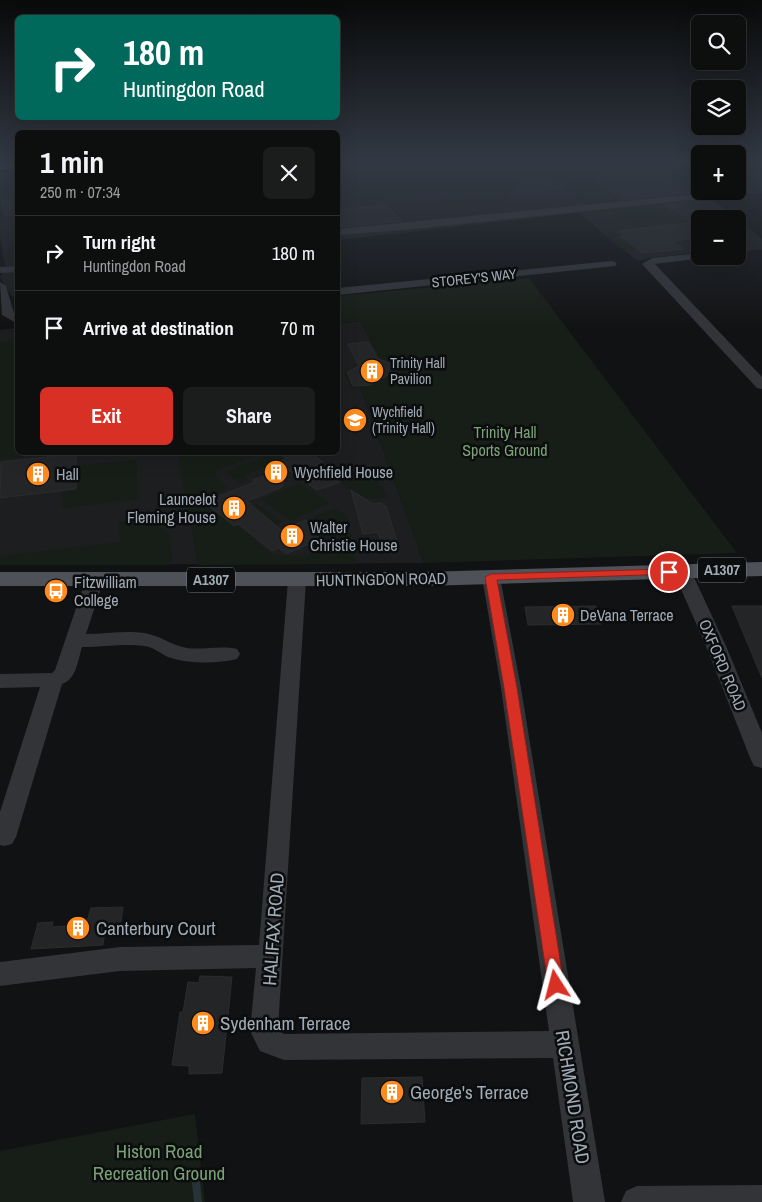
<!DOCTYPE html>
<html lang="en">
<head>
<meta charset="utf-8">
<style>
  :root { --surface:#0d0e0e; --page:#1b1c1c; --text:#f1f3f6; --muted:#9a9c9e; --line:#2d2e2e; --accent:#d93025 }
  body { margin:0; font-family:"Archivo Narrow",sans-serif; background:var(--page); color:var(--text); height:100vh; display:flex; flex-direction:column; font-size:19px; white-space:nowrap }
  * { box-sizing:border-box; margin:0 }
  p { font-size:16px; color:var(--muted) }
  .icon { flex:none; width:28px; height:28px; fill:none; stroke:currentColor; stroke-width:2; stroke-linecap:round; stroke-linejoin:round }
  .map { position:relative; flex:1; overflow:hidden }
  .sheet { position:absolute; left:15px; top:130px; width:325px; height:325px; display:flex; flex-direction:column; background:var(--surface); border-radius:8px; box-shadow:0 5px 20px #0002,0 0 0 1px var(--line) }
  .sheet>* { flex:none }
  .guide { position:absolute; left:15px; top:15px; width:325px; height:105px; border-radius:8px; box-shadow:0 5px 20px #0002,0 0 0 1px var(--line); background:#00695c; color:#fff; overflow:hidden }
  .buttons { position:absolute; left:691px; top:15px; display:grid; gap:10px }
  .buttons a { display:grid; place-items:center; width:55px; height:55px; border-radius:8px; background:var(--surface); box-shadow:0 5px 20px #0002,0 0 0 1px var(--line); font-size:25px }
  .pin { position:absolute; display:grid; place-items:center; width:42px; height:42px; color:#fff; margin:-21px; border:2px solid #fff; border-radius:50%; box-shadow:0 1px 5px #0007 }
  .me { position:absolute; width:55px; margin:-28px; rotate:351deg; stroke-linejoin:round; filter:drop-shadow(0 0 4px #0008) }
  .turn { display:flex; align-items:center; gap:18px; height:105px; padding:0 25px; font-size:22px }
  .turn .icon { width:65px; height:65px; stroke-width:2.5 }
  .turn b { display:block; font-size:35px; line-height:42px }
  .round { display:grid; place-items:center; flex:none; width:52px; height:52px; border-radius:8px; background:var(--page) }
  .head { display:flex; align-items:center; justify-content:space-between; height:85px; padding:0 25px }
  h1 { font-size:30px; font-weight:700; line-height:38px }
  .primary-button { display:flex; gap:10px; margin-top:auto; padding:10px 25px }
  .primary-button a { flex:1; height:58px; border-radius:8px; background:var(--accent); color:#fff; font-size:20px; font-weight:700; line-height:58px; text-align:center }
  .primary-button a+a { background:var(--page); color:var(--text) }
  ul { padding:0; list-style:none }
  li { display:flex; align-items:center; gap:15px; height:75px; padding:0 25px; border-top:1px solid var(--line) }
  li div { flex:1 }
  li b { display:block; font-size:19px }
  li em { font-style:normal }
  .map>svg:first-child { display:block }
  .built { fill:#1d1e20 }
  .green { fill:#171e17 }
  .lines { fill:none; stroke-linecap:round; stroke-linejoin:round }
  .stream { stroke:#273338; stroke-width:8 }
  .building { fill:#242527; stroke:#2b2c2f }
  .minor { fill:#323438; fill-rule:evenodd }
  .major { fill:#4e5258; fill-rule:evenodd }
  .route { fill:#d93025; stroke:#8d1f18 }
  .labels { text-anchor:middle; stroke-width:5; stroke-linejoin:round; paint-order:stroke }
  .far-street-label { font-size:14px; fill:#a1abb5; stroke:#0c0d0e }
  .far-poi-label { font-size:14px; fill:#a1abb5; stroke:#0c0d0e; text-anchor:start }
  .shield { fill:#0c0d0e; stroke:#747c83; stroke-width:1 }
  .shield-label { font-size:15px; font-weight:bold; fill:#a1abb5 }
  .park-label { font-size:16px; fill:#7ba276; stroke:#0c0d0e }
  .poi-label { font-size:16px; fill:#a1abb5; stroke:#0c0d0e; text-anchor:start }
  .street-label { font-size:16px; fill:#a1abb5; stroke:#0c0d0e }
  .near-poi-label { font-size:19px; fill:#a1abb5; stroke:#0c0d0e; text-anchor:start }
  .near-street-label { font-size:19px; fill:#a1abb5; stroke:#0c0d0e }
  .near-park-label { font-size:19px; fill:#7ba276; stroke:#0c0d0e }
</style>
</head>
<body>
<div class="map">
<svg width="762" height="1202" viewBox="0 0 762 1202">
  <rect width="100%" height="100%" fill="#111213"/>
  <!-- built -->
  <g class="built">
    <polygon points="338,161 700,161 700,191 738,191 738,161 762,161 762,193 711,198 749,228 762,239 762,250 747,251 742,248 738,248 738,219 700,219 700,252 648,258 640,261 635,259 579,213 338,240"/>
    <polygon points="17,168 17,296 12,297 0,277 6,270 0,236 0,172"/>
    <polygon points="340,319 343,323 360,321 379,355 345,372 351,387 360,387 424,563 0,565 0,330 17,328 18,452 338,452 338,320"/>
  </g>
  <!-- green -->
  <g class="green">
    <polygon points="338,161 700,161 700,173 643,166 549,173 541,170 535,170 535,174 508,176 495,186 338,203"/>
    <polygon points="738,161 762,161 762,175 752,170 738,171"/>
    <polygon points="17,168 17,178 5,180 9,200 1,201 5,216 0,217 0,172"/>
    <polygon points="646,168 660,171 649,169 591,175 585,179 620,202 588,206 569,195 578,194 567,188 580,186 576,182 541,186 541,181 531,178 524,179 522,181 524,183 520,188 449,195 455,192 501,188 512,177 549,174 563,177 566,172"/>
    <polygon points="511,195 502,201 446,207 440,202 497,196 500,198"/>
    <polygon points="655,202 678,217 675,220 630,225 610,211 593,213 589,210"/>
    <polygon points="610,229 619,236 615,237 623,243 640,241 640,249 626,252 601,232"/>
    <polygon points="529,278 737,553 424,563 360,387 351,387 345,372 379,355 360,321 343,323 340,319 338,320 338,296"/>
    <polygon points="17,340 18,452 59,453 0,459 0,367 11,365 0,366 0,342"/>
    <polygon points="178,453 264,453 216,470 216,477 228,488 202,501 234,526 243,522 258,510 253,506 257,504 282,522 268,528 273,532 255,541 273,555 309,556 322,539 325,529 311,518 335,508 348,517 356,564 198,565"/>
    <polygon points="276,453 286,459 244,475 248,479 239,483 225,472"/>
    <polygon points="136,460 139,499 62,508 62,491 76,489 76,466"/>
    <polygon points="352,466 377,480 388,497 365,499 330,475"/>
    <polygon points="300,483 330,503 290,521 261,499"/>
    <path d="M118,522C139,522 152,521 169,534L172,555L169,565H0V556L121,542Z"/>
    <polygon points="195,1114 205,1202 0,1202 0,1151"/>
  </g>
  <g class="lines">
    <!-- stream -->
    <polyline class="stream" points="195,1173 198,1202"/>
  </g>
  <!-- building -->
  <g class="building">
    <polygon points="650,170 659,172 696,192 623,199 592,179 597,179 594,177"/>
    <polygon points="531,178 565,183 565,188 509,194 524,179"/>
    <polygon points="18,199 18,215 5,216 1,201"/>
    <polygon points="710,200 733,217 700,219 700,237 673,241 683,249 642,253 621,236 625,236 619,231 694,222 665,205"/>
    <polygon points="386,205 402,221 338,227 338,210"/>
    <polygon points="368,342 378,359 395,365 390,368 397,370 370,385 353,386 347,372 359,366 348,344"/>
    <polygon points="277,452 309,452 323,462 315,465 340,482 317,490 287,469 282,487 247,501 281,530 306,520 320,530 313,533 320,539 286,554 279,548 272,551 238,524 234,526 204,502 255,482 253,480 269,474 263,470 267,468 265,467 286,459"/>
    <polygon points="76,454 76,489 0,498 1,462"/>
    <polygon points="351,490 373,504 382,503 383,507 386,506 399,548 383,550 378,532 363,534"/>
    <polygon points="596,606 602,624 528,625 525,607"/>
    <polygon points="732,606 762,606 762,678"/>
    <polygon points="123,907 120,929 105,931 103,945 31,949 38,923 53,922 52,927 86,925 91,908"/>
    <polygon points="200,976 232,977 222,1073 189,1074 189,1066 172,1065 180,1012 183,1012 188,982 199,983"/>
    <polygon points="422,1077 425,1122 361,1124 362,1078"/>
  </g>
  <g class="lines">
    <!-- minor -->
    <g class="minor">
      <polygon points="707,193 710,194 710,198 414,229 338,235 338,229"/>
      <polygon points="742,248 747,251 746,253 738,255 738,249"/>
      <polygon points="700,253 700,256 705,256 704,258 655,264 762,377 762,389 757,388 642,264 652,258"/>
      <polygon points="611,261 615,262 617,264 615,266 338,295 338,288"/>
      <polygon points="18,266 18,272 0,273 0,267"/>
      <polygon points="0,282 6,286 14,313 18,315 18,324 2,315"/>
      <polygon points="682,566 688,567 691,571 726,646 762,733 762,768 754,766 751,760 706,646 673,571 676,567"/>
      <polygon points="491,572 497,573 500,577 521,688 605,1202 573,1202 553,1058 284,1060 260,1051 250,1031 256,968 120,971 0,986 0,962 120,947 259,945 288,580 291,576 297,575 303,576 306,580 278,1029 284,1034 549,1031 501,688 482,577 485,573"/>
      <path d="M95,574L101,575L104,579L86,634C105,634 126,630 144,633C160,635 172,646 187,648C204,650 221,645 237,649L240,654L237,659C217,664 188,664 168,657C160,653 153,647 144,646C126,643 101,647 82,647C78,660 76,680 62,684L16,837L12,844L4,846L0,845V812L40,687L0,688V674L52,673L55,670L86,579L89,575Z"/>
      <polygon points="762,1185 762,1202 621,1202 626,1191 637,1186"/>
    </g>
    <!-- major -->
    <g class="major">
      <polygon points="18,161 18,168 0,170 0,164"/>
      <polygon points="762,562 762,576 423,586 0,586 0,572 423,572"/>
    </g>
  </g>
  <!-- sky -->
  <linearGradient id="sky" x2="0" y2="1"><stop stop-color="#090a0a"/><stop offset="0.49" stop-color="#323944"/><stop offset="1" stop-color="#323944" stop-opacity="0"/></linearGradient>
  <rect width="762" height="329" fill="url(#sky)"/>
  <!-- route -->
  <polygon class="route" points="669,569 674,572 673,574 497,580 517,688 564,985 562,990 556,992 550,990 548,985 504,688 485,577 491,574"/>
  <!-- icons -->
  <defs>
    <g id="building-disc" transform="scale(1.25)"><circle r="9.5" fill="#ff8b1d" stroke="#0c0d0e"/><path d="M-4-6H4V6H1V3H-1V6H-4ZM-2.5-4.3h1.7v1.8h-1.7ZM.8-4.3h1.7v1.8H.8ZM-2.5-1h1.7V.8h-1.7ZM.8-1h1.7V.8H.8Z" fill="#fff"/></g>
    <g id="university-disc" transform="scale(1.25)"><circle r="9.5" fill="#ff8b1d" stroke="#0c0d0e"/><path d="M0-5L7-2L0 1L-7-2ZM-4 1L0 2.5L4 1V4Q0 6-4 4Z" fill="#fff"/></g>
    <g id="bus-disc" transform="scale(1.25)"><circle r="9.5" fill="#ff8b1d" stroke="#0c0d0e"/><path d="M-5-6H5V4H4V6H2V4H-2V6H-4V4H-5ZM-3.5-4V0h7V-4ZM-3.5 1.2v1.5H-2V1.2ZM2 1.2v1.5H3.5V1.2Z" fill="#fff"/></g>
  </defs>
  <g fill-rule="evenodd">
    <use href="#building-disc" x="372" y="371"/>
    <use href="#university-disc" x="355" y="420"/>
    <use href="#building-disc" x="276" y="472"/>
    <use href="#building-disc" x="38" y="474"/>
    <use href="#building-disc" x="234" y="508"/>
    <use href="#building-disc" x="292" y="536"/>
    <use href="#bus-disc" x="56" y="591"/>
    <use href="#building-disc" x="563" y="615"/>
    <use href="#building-disc" x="78" y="928"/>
    <use href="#building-disc" x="203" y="1023"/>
    <use href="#building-disc" x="392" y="1092"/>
  </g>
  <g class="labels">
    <!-- far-street labels -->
    <g class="far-street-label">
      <text transform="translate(474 278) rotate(-6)" y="5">STOREY'S WAY</text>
    </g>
    <!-- far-poi labels -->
    <g class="far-poi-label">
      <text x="390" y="368">Trinity Hall<tspan x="390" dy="16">Pavilion</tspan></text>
      <text x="372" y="417">Wychfield<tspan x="372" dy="16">(Trinity Hall)</tspan></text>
    </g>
    <!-- shield labels -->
    <g class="shield">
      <rect x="698" y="557.5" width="48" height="25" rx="4"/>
      <rect x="187" y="567.5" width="48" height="25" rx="4"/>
    </g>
    <g class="shield-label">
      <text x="722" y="575">A1307</text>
      <text x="211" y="585">A1307</text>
    </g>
    <!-- park labels -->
    <g class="park-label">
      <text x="505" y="438">Trinity Hall<tspan x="505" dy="18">Sports Ground</tspan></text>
    </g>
    <!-- poi labels -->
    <g class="poi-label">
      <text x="294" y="478">Wychfield House</text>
      <text x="56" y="480">Hall</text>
      <text x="216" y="505" text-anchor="end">Launcelot<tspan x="216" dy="18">Fleming House</tspan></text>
      <text x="310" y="533">Walter<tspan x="310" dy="18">Christie House</tspan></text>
      <text x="74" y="588">Fitzwilliam<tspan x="74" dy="18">College</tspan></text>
      <text x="580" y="621">DeVana Terrace</text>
    </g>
    <!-- street labels -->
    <g class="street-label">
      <text transform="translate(381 579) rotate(-1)" y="6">HUNTINGDON ROAD</text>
      <text transform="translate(723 665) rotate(67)" y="6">OXFORD ROAD</text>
    </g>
    <!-- near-poi labels -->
    <g class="near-poi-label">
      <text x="96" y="935">Canterbury Court</text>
      <text x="220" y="1030">Sydenham Terrace</text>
      <text x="410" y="1099">George's Terrace</text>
    </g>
    <!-- near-street labels -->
    <g class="near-street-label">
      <text transform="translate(273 929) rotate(-86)" y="7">HALIFAX ROAD</text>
      <text transform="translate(573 1097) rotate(81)" y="7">RICHMOND ROAD</text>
    </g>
    <!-- near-park labels -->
    <g class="near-park-label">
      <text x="159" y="1158">Histon Road<tspan x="159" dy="22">Recreation Ground</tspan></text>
    </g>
  </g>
</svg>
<div class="buttons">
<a><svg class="icon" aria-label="search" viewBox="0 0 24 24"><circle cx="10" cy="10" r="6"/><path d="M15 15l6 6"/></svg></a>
<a><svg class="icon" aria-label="layers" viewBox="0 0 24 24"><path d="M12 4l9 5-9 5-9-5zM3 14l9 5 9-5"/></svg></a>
<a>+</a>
<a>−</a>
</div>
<div class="pin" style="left:669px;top:572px;background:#d93025"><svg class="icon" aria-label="arrive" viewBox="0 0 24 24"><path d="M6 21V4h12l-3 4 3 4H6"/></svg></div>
<svg class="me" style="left:556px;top:985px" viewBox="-20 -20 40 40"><path d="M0-17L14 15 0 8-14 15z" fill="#d93025" stroke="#fff" stroke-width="4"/></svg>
<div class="guide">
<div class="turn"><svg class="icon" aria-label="right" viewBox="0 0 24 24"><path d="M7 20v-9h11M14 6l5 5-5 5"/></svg><div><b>180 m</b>Huntingdon Road</div></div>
</div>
<section class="sheet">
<div class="head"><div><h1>1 min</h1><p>250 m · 07:34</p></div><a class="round"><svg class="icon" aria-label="close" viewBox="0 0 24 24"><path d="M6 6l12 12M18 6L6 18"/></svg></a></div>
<ul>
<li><svg class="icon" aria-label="right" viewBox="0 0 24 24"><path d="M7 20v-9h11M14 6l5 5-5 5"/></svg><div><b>Turn right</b><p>Huntingdon Road</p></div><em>180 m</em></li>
<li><svg class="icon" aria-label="arrive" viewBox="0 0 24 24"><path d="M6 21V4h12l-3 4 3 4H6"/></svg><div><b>Arrive at destination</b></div><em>70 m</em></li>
</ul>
<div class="primary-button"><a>Exit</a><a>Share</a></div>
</section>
</div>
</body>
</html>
